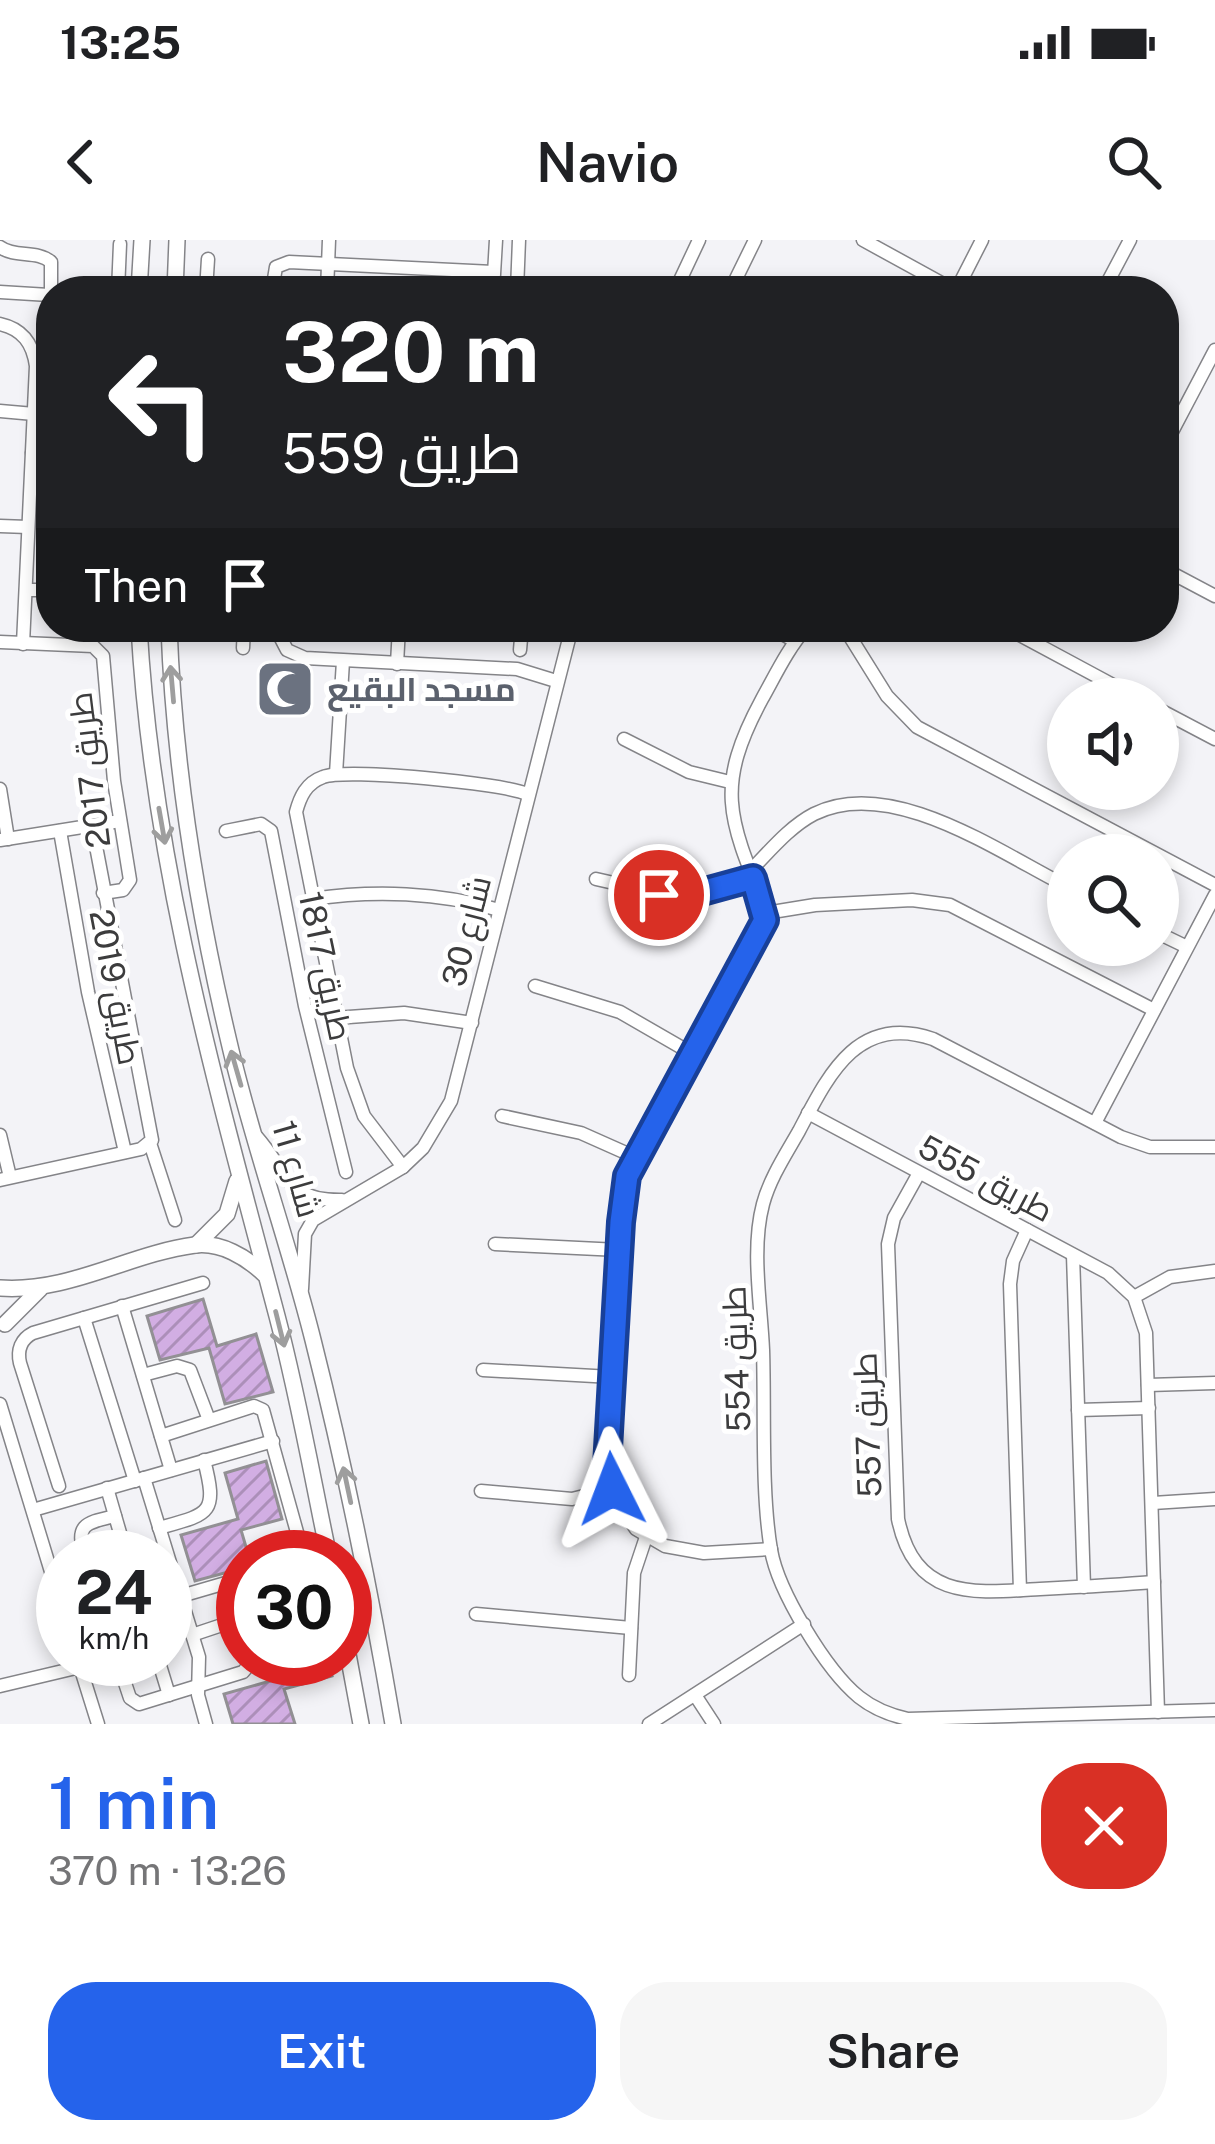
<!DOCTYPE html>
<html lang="en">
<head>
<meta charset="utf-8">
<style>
  :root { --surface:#fff; --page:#f6f6f6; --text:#202124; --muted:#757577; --accent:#2563eb }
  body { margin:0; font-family:"Public Sans",Cairo,sans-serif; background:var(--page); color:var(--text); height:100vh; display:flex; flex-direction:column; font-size:45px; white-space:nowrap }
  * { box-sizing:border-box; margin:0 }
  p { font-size:39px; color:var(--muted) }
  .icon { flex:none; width:66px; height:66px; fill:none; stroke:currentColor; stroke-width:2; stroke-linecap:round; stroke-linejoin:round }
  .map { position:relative; height:1484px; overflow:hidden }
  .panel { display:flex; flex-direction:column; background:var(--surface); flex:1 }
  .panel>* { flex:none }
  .hud { position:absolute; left:36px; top:36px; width:1143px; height:366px; border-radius:48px; box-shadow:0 6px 18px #0003; background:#202124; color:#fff; overflow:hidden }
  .fabs { position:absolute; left:1047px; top:438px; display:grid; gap:24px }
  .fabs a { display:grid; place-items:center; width:132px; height:132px; border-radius:50%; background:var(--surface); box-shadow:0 6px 18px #0003; font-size:60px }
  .speed { position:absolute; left:36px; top:1290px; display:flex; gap:24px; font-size:60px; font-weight:700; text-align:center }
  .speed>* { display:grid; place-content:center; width:156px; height:156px; border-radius:50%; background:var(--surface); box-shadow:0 6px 18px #0003; line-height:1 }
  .speed small { font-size:30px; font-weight:400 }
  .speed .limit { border:18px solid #d22; background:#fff; color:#111 }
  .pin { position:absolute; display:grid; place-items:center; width:102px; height:102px; color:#fff; margin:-51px; border:6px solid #fff; border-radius:50%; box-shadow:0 3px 12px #0007 }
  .me { position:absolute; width:132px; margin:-66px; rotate:357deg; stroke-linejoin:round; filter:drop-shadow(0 0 9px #0008) }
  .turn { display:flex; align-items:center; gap:42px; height:252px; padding:0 48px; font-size:54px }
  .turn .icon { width:156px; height:156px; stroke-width:2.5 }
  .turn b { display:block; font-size:84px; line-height:102px }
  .then { display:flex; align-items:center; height:114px; padding:0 48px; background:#0003; gap:24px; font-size:45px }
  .round { display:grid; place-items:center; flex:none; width:126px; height:126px; border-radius:48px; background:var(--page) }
  .headline { display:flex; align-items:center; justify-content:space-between; height:204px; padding:0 48px }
  h1 { font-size:72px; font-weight:600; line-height:90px; color:var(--accent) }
  .cta { display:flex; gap:24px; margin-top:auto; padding:24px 48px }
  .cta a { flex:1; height:138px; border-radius:48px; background:var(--accent); color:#fff; font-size:48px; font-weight:600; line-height:138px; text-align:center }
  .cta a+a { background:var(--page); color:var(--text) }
  .status { display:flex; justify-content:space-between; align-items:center; height:84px; padding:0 60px; background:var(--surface); direction:ltr }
  .status svg { height:33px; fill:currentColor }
  header { display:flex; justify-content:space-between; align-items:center; height:156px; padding:0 48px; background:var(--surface); font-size:54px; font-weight:600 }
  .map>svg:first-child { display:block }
  .building { fill:url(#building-hatch); stroke:#929094; stroke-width:3 }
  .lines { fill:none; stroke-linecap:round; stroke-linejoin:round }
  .minor-casing { stroke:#848488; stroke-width:15 }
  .tertiary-casing { stroke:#848488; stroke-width:18 }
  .minor { stroke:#fff; stroke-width:12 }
  .tertiary { stroke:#fff; stroke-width:15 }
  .oneway { stroke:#9e9e9e }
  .route-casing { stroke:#184099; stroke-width:30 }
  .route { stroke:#2563eb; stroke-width:21 }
  .labels { text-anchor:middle; stroke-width:10; stroke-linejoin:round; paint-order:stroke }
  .worship-label { font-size:33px; font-weight:bold; fill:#5b616d; stroke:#fff; text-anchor:start }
  .street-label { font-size:33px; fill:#3c3c3d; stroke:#fff }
</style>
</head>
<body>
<div class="status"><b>13:25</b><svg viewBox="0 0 49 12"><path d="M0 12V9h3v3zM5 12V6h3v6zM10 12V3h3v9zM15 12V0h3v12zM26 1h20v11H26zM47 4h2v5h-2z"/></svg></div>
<header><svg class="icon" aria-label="back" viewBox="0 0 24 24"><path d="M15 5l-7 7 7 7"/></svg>Navio<svg class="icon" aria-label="search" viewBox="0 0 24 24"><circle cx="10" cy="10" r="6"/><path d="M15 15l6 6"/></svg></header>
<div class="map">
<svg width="1215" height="1484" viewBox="0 0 1215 1484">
  <defs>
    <pattern id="building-hatch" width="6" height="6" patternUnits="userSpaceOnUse" patternTransform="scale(3)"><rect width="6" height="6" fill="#d2aee3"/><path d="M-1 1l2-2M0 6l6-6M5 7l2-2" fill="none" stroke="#ac8fb9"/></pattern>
  </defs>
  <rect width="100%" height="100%" fill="#f3f3f7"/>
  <!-- building -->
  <g class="building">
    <polygon points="203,1059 217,1106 256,1094 273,1152 225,1164 209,1108 160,1120 147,1076"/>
    <polygon points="266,1221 282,1279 241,1290 249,1317 243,1317 243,1328 195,1341 181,1295 238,1279 225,1233"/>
    <polygon points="276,1419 327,1419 332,1436 284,1449 295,1484 233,1484 224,1454 281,1438"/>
  </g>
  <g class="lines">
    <!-- minor casing -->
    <g class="minor-casing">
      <g id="minor">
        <polyline points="863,0 956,51"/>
        <path d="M0,7C15,18 37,10 51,22V73"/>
        <polyline points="517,43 647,51"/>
        <polyline points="517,50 519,0"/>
        <polyline points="118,51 120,4"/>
        <polyline points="206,51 208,19"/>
        <polyline points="272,51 276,27 289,22 493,32"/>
        <polyline points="327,51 329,0"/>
        <polyline points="493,51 496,0"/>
        <polyline points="675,51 699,0"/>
        <polyline points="730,51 755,0"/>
        <polyline points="956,51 982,0"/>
        <polyline points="1103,51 1130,0"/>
        <polyline points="0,52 49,55"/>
        <path d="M0,84C23,89 33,104 36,126L23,404"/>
        <polyline points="0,171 34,174"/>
        <polyline points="1164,207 1215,110"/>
        <polyline points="32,213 51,214"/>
        <polyline points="0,286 28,287"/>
        <polyline points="1164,329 1215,356"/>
        <polyline points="26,350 51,350"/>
        <polyline points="275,387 287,410 305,418 517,429 556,441"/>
        <polyline points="769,387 795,401"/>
        <polyline points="844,387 887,456 917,487 1215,645"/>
        <polyline points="1005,387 1139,459"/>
        <polyline points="0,402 93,406 103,416 114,541 130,640 123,650 103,653"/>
        <polyline points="243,408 244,387"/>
        <polyline points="520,410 522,387"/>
        <polyline points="397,424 399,387"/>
        <polyline points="1158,469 1215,499"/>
        <polyline points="624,499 689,532 730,542"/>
        <polyline points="336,534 343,421"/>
        <polyline points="0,549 8,599"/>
        <polyline points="60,591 88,752 125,912"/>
        <polyline points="226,591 261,584 271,591 305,766 346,932"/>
        <polyline points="0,600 120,581"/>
        <path d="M750,631C769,612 789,587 814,574C891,535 1000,613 1068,647"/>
        <polyline points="596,639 680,658 753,638"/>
        <path d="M312,659C373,650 440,652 499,670"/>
        <polyline points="766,673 815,665 912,660 950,665 1154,770"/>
        <polyline points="1158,693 1187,707"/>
        <polyline points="535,746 620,772 691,813"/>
        <polyline points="335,778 404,773 472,783"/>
        <polyline points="808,873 1108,1033 1134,1057 1146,1093 1158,1472"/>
        <polyline points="502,876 581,893 635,917"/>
        <polyline points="1095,883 1215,655"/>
        <polyline points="0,895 10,937"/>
        <path d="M256,896C289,933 285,961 342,960"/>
        <polyline points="150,903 175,980"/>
        <path d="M1215,907H1150L1121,897L933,799C857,773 828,836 799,891C786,914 770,938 763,964C751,1009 761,1064 763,1110C765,1171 761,1251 771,1310C778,1351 826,1430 859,1457C874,1469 889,1475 908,1479L1215,1470"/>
        <path d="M403,927L364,876L347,828L296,572C300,557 306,543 323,537C346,528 502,543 527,554"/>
        <path d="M919,933L894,978L888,1004L898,1279C915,1361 974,1353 1040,1349C1078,1347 1116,1345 1154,1342"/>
        <polyline points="0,940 141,909 152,900 95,601"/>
        <polyline points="495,1004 619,1010"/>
        <polyline points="1073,1015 1084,1347"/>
        <polyline points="302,1049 305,994 313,980 403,927 423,908 451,861 572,387"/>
        <polyline points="1134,1057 1170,1037 1215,1031"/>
        <polyline points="122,1066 171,1230"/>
        <polyline points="84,1078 135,1241"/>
        <polyline points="483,1130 612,1137"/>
        <polyline points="143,1135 177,1126 190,1130 209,1180"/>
        <polyline points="1148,1145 1215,1143"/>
        <polyline points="0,1164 63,1371"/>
        <polyline points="1078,1170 1149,1168"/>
        <polyline points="161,1196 254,1166 263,1170 300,1303 298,1317"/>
        <polyline points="144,1238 199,1417 198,1455 206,1484"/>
        <path d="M59,1246L20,1123C17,1110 21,1099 33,1093L203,1043"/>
        <polyline points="107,1248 127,1317"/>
        <polyline points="481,1251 572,1259 612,1249"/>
        <polyline points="1153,1263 1215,1259"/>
        <polyline points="33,1270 273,1201"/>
        <path d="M159,1288C210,1274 218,1274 204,1220"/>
        <path d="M771,1309L704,1313L665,1306L636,1289L616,1260L607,1226L623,954L635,917L765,681L764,665C728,577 715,546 762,459C776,434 788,408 807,387"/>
        <path d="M85,1317C75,1284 85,1283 115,1276"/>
        <polyline points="1020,1350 1010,1044 1013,1021 1027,990"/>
        <polyline points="181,1356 243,1338"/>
        <polyline points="476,1374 631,1388"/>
        <polyline points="192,1395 243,1378"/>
        <polyline points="117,1419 130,1458 139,1464 243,1432 254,1419"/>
        <polyline points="158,1419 169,1455"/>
        <polyline points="78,1420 98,1484"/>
        <polyline points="629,1435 634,1333 646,1297"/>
        <polyline points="0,1446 80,1427"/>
        <polyline points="695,1455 714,1484"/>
        <polyline points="649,1484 804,1384"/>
      </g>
    </g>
    <!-- tertiary casing -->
    <g class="tertiary-casing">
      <g id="tertiary">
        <polyline points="139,51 142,0"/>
        <polyline points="175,51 177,0"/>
        <path d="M139,387C152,622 217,849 277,1076C298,1155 312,1236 329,1317"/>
        <path d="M169,387C174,526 197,667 229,802C252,902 288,1000 313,1100C345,1227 371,1355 393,1484"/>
        <polyline points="196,1005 227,974 237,941"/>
        <path d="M0,1048C69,1053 128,1014 195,1005C221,1002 246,1017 264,1034"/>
        <polyline points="5,1084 40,1049"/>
        <polyline points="345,1398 361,1484"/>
      </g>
    </g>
    <!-- minor -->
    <use href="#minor" class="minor"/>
    <!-- tertiary -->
    <use href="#tertiary" class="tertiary"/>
  </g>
  <!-- one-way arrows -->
  <defs><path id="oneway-shaft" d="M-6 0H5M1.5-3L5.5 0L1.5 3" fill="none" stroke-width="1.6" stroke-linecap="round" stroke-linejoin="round" transform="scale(3)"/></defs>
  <g class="oneway">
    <use href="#oneway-shaft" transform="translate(172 444) rotate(-95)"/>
    <use href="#oneway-shaft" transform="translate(162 586) rotate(80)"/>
    <use href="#oneway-shaft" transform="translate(236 828) rotate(-106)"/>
    <use href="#oneway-shaft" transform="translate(280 1089) rotate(76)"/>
    <use href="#oneway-shaft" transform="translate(347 1245) rotate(-102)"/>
  </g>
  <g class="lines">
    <!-- route casing -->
    <g class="route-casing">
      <polyline id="route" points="612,1249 607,1226 621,982 627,936 765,680 753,638 680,658 659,655"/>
    </g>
    <!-- route -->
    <use href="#route" class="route"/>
  </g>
  <!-- icons -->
  <defs>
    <g id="mosque-square" transform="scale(3)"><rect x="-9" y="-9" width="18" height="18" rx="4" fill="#6b7280" stroke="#fff"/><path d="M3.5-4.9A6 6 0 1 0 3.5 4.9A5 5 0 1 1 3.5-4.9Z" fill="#fff"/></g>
  </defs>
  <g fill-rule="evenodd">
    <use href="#mosque-square" x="285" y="449"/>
  </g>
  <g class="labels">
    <!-- worship labels -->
    <g class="worship-label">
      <text x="327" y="461">مسجد البقيع</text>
    </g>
    <!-- street labels -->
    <g class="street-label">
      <text transform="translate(89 530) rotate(-97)" y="12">طريق 2017</text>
      <text transform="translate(466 691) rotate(-76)" y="12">شارع 30</text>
      <text transform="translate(326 726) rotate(78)" y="12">طريق 1817</text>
      <text transform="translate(116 747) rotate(79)" y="12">طريق 2019</text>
      <text transform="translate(297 929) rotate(74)" y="12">شارع 11</text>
      <text transform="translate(986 938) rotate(28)" y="12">طريق 555</text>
      <text transform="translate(736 1119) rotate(-92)" y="12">طريق 554</text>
      <text transform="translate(867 1185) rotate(-92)" y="12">طريق 557</text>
    </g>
  </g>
</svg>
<div class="fabs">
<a><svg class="icon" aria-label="sound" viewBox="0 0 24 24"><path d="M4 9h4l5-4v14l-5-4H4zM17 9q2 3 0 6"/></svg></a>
<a><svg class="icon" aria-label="search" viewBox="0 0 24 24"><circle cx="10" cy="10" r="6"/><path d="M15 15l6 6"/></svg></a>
</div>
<div class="speed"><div>24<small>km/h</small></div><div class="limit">30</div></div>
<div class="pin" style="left:659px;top:655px;background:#d93025"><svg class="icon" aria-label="arrive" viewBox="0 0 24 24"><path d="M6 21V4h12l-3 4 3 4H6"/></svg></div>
<svg class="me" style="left:612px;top:1249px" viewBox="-20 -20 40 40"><path d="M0-17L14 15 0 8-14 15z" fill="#2563eb" stroke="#fff" stroke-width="4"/></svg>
<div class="hud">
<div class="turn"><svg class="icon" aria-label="left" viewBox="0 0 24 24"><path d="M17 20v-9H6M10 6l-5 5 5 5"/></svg><div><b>320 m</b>طريق 559</div></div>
<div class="then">Then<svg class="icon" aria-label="arrive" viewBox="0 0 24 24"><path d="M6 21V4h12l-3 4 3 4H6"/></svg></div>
</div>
</div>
<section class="panel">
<div class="headline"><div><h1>1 min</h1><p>370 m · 13:26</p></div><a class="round" style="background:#d93025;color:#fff"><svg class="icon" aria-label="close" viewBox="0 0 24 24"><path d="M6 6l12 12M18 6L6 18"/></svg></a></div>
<div class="cta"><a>Exit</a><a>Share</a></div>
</section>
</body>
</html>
